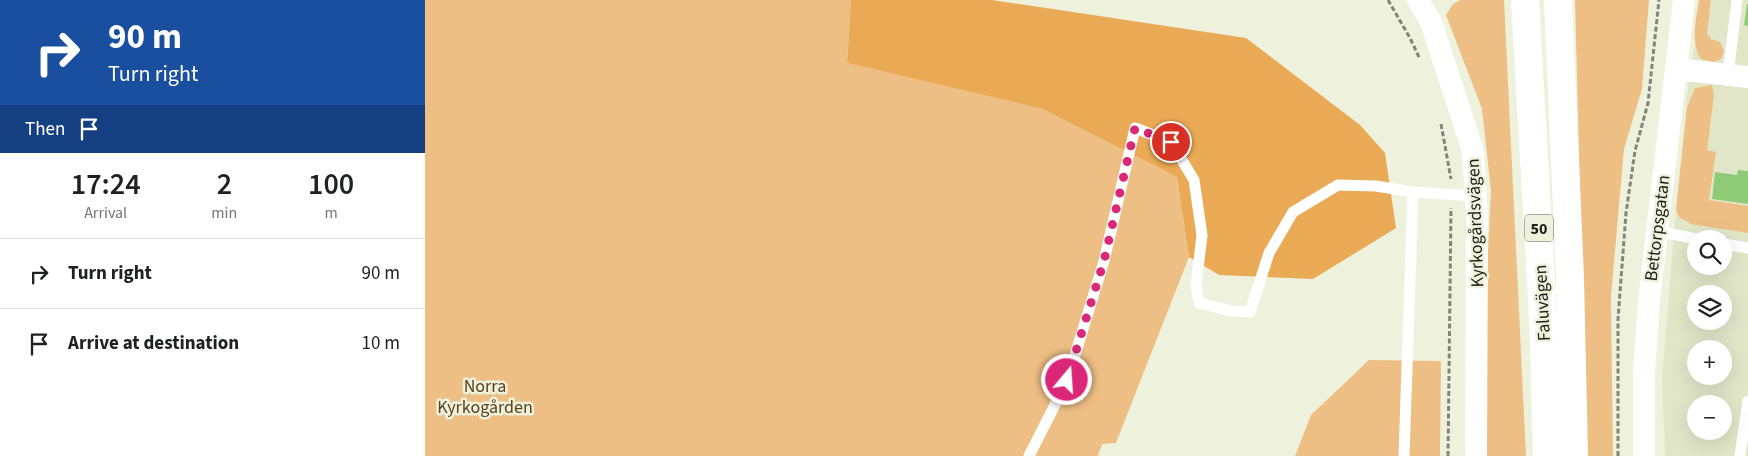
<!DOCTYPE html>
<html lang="en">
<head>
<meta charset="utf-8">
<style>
  :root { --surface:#fff; --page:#f2f2f2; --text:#202124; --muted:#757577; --line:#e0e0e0 }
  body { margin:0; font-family:"Source Sans 3",sans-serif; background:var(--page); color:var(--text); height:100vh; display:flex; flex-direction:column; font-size:19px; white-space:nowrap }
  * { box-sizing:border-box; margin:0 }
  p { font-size:16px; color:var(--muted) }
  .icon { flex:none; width:28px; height:28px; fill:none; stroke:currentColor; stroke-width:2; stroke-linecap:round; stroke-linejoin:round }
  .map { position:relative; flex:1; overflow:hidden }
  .side { display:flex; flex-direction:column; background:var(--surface); width:425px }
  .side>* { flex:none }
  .guide { background:#1a4fa0; color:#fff; overflow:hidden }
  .tools { position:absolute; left:1262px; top:230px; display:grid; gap:10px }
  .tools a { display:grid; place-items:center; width:45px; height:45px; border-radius:50%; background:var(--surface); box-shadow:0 5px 20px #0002; font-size:25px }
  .pin { position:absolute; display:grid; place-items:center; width:42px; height:42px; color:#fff; margin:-21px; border:2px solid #fff; border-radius:50%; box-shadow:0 1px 5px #0007 }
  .me { position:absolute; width:55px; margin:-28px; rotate:18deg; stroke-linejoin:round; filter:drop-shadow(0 0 4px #0008) }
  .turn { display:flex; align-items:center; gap:18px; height:105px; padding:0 25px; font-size:22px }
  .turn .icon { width:65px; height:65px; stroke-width:2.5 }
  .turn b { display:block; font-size:35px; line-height:42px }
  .then { display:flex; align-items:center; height:48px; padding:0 25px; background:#0003; gap:10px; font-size:19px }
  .eta { display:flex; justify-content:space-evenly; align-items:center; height:85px; text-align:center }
  .eta b { font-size:30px; font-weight:600; line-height:35px }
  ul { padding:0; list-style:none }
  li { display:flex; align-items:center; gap:15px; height:70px; padding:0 25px; border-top:1px solid var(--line) }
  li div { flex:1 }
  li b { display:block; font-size:19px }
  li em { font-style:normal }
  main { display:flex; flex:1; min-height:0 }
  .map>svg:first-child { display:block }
  .built { fill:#e1e6c9; fill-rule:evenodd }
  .green { fill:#eebf85 }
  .forest { fill:#eaa954 }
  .building { fill:#8fca77 }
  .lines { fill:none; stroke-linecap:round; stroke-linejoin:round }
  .path { stroke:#838677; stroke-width:3; stroke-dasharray:5 2.5; stroke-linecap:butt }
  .service { stroke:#fff; stroke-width:11 }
  .minor { stroke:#fff; stroke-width:22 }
  .trunk { stroke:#fff; stroke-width:28 }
  .route { stroke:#db2777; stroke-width:9; stroke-dasharray:0 16.2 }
  .labels { text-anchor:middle; stroke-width:5; stroke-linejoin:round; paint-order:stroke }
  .shield { fill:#eef2dc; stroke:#5e6054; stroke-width:1 }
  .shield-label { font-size:16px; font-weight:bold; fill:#20221a }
  .street-label { font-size:18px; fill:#20221a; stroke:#eef2dc }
  .park-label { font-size:18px; fill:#5b401c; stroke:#eef2dc }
</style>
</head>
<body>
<main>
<section class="side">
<div class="guide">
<div class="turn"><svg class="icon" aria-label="right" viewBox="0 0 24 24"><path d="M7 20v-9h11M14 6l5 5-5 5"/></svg><div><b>90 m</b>Turn right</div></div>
<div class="then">Then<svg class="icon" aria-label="arrive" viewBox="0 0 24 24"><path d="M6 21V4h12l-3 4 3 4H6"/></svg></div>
</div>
<div class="eta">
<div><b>17:24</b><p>Arrival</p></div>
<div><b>2</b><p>min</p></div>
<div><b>100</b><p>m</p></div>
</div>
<ul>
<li><svg class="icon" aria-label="right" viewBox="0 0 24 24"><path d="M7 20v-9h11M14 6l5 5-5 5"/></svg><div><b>Turn right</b></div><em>90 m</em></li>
<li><svg class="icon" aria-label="arrive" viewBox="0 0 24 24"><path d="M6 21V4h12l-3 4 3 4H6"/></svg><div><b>Arrive at destination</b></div><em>10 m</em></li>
</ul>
</section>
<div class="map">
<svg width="1323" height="456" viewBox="0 0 1323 456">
  <rect width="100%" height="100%" fill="#eef2dc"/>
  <!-- built -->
  <path class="built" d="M1277,0H1323V456H1240L1237,379L1250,220L1263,88ZM1271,239H1299V266H1271ZM1271,294H1299V321H1271ZM1271,349H1299V376H1271ZM1271,404H1299V431H1271Z"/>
  <!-- green -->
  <g class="green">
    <polygon points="0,0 426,0 422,63 617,109 752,177 764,257 691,443 677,444 673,456 0,456"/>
    <polygon points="1035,0 1079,0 1101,456 1060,456 1061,292 1066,191 1057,109 1021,15 1028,4"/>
    <polygon points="1150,0 1224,0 1217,89 1199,149 1186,297 1188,456 1162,456"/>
    <path d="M1274,0H1286L1282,34L1286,39L1295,42L1299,51L1296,59L1289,62L1276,59C1265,41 1271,20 1274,0Z"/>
    <polygon points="1287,85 1289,95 1282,150 1291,152 1284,200 1323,206 1323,233 1266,224 1254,217 1251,210 1262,107 1270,88"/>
    <polygon points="944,360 1016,361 1015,456 870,456 886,415"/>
  </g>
  <!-- forest -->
  <polygon class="forest" points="426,0 567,0 821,38 935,125 960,153 971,228 888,279 794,275 764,257 752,177 617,109 422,63"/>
  <!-- building -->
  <g class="building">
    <polygon points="1322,4 1323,4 1323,26 1319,25"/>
    <polygon points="1313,170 1323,171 1323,204 1287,199 1290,172 1312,175"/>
  </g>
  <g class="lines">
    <!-- path -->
    <g class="path">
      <polyline points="963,0 985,38 995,59"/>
      <polyline points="1016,124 1026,179"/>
      <polyline points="1023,456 1026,208"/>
      <polyline points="1193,456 1193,319 1201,213 1210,151 1223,103 1234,0"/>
    </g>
    <!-- service -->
    <g class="service">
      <polyline points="1303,75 1312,0"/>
      <polyline points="1232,231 1272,239"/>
      <polyline points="1299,244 1323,248"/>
      <polyline points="604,456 642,381 679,261 710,128 746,142 769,180 777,235 771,286 774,303 806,311 825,312 844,253 868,212 913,185 951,186 988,192 1051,196"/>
      <polyline points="979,456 988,192"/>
      <polyline points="1315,456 1323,401"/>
    </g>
    <!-- minor -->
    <g class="minor">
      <polyline points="993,0 1006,22 1048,151 1052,217 1051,456"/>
      <polyline points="1251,69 1323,77"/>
      <polyline points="1219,456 1219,373 1224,301 1259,0"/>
    </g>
    <!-- trunk -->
    <g class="trunk">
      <polyline points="1100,0 1118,317 1122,456"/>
      <polyline points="1133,0 1145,278 1149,456"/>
    </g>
  </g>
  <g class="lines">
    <!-- route -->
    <polyline class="route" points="642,380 679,261 710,128 746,142"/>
  </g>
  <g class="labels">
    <!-- shield labels -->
    <rect class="shield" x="1100" y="214.5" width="28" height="27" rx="4"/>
    <g class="shield-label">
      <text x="1114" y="234">50</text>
    </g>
    <!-- street labels -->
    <g class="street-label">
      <text transform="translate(1050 223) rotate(-92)" y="6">Kyrkogårdsvägen</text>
      <text transform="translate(1232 228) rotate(-83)" y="6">Bettorpsgatan</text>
      <text transform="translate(1117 303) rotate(-93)" y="6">Faluvägen</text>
    </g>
    <!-- park labels -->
    <g class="park-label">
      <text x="60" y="392">Norra<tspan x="60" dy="21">Kyrkogården</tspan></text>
    </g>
  </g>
</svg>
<div class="tools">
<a><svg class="icon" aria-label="search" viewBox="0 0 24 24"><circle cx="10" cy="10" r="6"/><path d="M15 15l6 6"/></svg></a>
<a><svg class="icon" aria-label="layers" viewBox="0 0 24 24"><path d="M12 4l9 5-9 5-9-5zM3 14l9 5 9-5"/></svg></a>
<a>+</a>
<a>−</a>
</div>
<div class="pin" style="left:746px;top:142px;background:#d93025"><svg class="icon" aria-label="arrive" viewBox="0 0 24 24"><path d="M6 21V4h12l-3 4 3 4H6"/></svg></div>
<svg class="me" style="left:642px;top:380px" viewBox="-20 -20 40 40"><circle r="17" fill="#db2777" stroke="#fff" stroke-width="3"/><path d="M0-11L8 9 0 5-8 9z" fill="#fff"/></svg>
</div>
</main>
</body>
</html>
